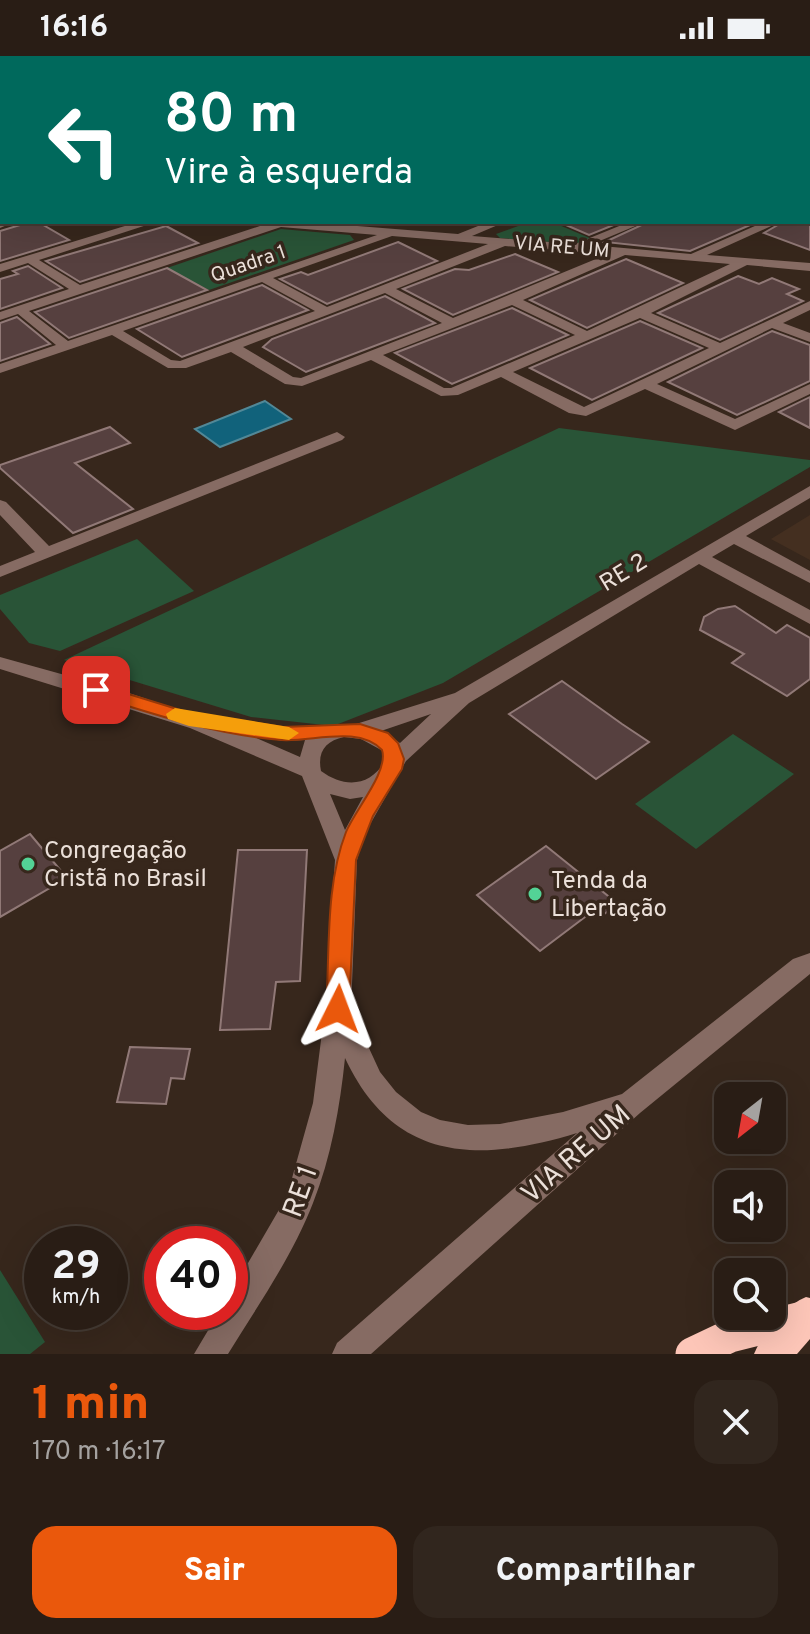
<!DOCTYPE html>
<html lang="pt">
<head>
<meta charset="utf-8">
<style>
  :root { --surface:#291d15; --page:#31261e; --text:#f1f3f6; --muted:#a5a2a0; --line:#453b34; --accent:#ea580c }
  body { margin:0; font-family:Overpass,sans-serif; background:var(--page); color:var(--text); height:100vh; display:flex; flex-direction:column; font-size:30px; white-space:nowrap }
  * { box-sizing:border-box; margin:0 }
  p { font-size:26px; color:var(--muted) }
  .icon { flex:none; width:44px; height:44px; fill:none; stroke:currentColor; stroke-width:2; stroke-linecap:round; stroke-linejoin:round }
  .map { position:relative; height:1298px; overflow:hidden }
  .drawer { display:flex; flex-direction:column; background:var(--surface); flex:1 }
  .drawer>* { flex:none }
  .hud { position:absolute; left:0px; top:0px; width:810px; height:168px; box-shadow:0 8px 32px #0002,0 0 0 2px var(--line); background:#00695c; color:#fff; overflow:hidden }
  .needle { width:52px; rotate:211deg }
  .controls { position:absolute; left:714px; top:1026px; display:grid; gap:16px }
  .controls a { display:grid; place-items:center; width:72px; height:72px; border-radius:16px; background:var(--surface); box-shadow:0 8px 32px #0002,0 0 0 2px var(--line); font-size:40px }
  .speed { position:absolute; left:24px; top:1170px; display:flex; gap:16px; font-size:40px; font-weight:700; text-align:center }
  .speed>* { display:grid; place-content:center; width:104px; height:104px; border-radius:50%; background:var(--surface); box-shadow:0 8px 32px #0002,0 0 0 2px var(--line); line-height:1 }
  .speed small { font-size:20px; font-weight:400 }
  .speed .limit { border:12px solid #d22; background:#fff; color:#111 }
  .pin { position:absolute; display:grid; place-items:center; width:68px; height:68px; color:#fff; margin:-34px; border-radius:16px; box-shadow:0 4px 12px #0006 }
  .me { position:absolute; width:88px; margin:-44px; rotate:3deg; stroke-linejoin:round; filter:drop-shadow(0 0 6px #0008) }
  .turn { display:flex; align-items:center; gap:28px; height:168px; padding:0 32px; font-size:36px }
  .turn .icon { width:104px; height:104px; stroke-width:2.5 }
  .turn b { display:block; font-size:56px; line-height:68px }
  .round { display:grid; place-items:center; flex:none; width:84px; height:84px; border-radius:24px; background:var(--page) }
  .summary { display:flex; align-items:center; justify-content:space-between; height:136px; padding:0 32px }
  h1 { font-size:48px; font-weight:800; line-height:60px; color:var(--accent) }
  .action { display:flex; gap:16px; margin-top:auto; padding:16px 32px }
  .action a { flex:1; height:92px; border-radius:24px; background:var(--accent); color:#fff; font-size:32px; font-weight:800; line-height:92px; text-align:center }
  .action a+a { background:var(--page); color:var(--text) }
  .status { display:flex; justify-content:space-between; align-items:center; height:56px; padding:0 40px; background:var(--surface); direction:ltr }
  .status svg { height:22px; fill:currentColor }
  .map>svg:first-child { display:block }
  .built { fill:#442f20 }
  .green { fill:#295437 }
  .water { fill:#11627b; stroke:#528897; stroke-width:2 }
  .building { fill:#56403f; stroke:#917977; stroke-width:2 }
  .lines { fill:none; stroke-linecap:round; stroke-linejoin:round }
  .minor { fill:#866b63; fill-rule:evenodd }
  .major { fill:#e2a99b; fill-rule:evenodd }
  .highway { fill:#fdc6b8; fill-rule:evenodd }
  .highway-bridge { stroke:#fdc6b8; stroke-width:33 }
  .route { fill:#ea580c; stroke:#983908; stroke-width:2 }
  .slow { fill:#f59e0b }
  .poi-dot { fill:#53d396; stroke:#37271c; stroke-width:3 }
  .labels { text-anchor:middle; stroke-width:7; stroke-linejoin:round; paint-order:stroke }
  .far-street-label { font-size:20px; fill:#ebe0d9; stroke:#37271c }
  .street-label { font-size:24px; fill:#ebe0d9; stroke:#37271c }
  .poi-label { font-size:24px; fill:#ebe0d9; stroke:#37271c; text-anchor:start }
  .near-street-label { font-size:28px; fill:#ebe0d9; stroke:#37271c }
</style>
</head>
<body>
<div class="status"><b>16:16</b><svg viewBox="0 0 49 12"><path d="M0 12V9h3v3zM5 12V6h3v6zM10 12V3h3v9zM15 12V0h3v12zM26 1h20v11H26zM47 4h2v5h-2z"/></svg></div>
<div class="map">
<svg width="810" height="1298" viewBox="0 0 810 1298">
  <rect width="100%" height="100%" fill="#37271c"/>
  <!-- built -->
  <polygon class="built" points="810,459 810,504 771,483"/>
  <!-- green -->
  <g class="green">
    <polygon points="529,166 552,166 592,183 576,188 500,182 496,178"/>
    <polygon points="281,173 350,179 354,184 209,234 167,212"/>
    <polygon points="559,372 810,404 810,411 443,627 333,670 251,661 64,604"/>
    <polygon points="137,483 194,535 60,595 29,587 0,553 0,539"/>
    <polygon points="733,678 794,718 696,793 635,748"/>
    <polygon points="0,1214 45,1286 30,1298 0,1298"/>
  </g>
  <!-- water -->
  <polygon class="water" points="265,345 291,363 220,391 195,373"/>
  <!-- building -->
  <g class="building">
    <polygon points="30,166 38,166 69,184 0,205 0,175"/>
    <polygon points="559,166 621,166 589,179"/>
    <polygon points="648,166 757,166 690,195 605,186"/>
    <polygon points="783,166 810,166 810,194 764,177"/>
    <polygon points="166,170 198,187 80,226 46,205"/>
    <polygon points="398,186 437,205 327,248 280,223 301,216 308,219"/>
    <polygon points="515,198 558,216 453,259 403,233 455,213 469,214"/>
    <polygon points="626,203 683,227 587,272 530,244"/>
    <polygon points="28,210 62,232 0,253 0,223 18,218 13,215"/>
    <polygon points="167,212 207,234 69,282 35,256"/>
    <polygon points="738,220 759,228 772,222 799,233 787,238 803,245 720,284 658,257"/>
    <polygon points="262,229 308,254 182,301 137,273"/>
    <polygon points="385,240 435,267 306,316 263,291 272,283"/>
    <polygon points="512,252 568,279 452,328 395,297"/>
    <polygon points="17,261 50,288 0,305 0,267"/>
    <polygon points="640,265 702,292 592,344 530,312"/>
    <polygon points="772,275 810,289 810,325 737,359 668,326"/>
    <polygon points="810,341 810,372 779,356"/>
    <polygon points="110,371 130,387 75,407 133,453 73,477 0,412 0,409"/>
    <polygon points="735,550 776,577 787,569 810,582 810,623 787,640 732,607 744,598 700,574 704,561 718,553"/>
    <polygon points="562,625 622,668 649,686 596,723 509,658"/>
    <polygon points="30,778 67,822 0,861 0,795"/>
    <polygon points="546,790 618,848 600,861 593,855 540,895 477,839"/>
    <polygon points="238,794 307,794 300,925 276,926 270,973 220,974"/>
    <polygon points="130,991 190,993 184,1023 171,1022 166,1048 117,1046"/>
  </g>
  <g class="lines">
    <!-- minor -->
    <g class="minor">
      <polygon points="15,0 27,0 28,2 16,2"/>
      <polygon points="704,0 717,0 719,2 706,2"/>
      <polygon points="0,6 2,7 2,13 0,12"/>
      <rect x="0" y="27" width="2" height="6"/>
      <rect x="808" y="33" width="2" height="6"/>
      <polygon points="810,50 810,56 808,57 808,51"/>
      <polygon points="2,54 2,60 0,61 0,55"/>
      <rect x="0" y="80" width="2" height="6"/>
      <polygon points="808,96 810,96 808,103"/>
      <polygon points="0,112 2,112 0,119"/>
      <rect x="0" y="148" width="2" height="6"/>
      <polygon points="0,165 14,166 0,172"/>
      <path d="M138,166H156L39,204L80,229L263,169L259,166H307L458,178L488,166H505L472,180L575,188L629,166H645L590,189L691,198L764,166H780L707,199L810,207V215L747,209L651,257L720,287L810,245V254L783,267L810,277V286L772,272L657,328L735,363L810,328V338L735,374L645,333L586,360L569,357L501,321L458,339L441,340L371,304L302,330L285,328L231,296L186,312H168L112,279L0,317V308L56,289L18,258L0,264V256L69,233L28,207L0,216V208ZM281,171L377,179L68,285L29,255ZM392,180L488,188L327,251L273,222ZM505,190L608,198L453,262L396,233ZM625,199L730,208L587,275L523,244ZM262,226L315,255L180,305L171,304L123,275ZM385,237L442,267L301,322L293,321L243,291ZM512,249L575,279L451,332H444L383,299ZM640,262L709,292L584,351L513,316Z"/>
      <polygon points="337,376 345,381 342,384 0,521 0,510 35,496 0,459 0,444 6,446 49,490"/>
      <path d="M810,430V442L746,480L810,515V527L734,488L712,501L810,554V568L699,508L469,647L406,705L364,779L357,804L351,953L380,1016L396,1036L421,1056L440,1064L468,1069L500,1068L563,1056L622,1038L793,903L810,897V918L640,1057L371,1298H332L337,1287L577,1077C479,1107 394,1107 345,1002C340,1051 331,1102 313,1147C292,1201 258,1249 228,1298H194L219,1256H230V1238L287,1140L313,1047L325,953L335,804L302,720L190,672L0,613V601L126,636L224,669L234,663L283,671L356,668L455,637ZM431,658L400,687L381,675ZM252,680L283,685L305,684L300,701ZM344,681L361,683L383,695L385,705C370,731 344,732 321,715C317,695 326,685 344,681ZM330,738L350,743L363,741L345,774Z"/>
    </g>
    <!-- major -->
    <g class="major">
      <polygon points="463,0 501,0 503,2 465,2"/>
      <polygon points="594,0 602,0 603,2 595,2"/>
      <polygon points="621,0 663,0 665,2 623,2"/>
      <rect x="808" y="8" width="2" height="6"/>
    </g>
    <!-- highway -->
    <path class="highway" d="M806,1241L810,1242V1283L797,1298H754C763,1276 784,1250 806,1241Z"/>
    <!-- highway-bridge -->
    <polyline class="highway-bridge" points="692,1298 730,1280 810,1260"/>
  </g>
  <!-- route -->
  <path class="route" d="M96,628L190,657L283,671L360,668L388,677L398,687L404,703L402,713L373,760L356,804L349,953L346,960L338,963L329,960L326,953C330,896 325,830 346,776C355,754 389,715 382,694C358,669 313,686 282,684C215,679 153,658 90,638L87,634L90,630Z"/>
  <!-- slow -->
  <polygon class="slow" points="175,652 289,671 299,677 289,684 189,670 168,663 166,658"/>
  <!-- markers -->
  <g class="poi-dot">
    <circle cx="28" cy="808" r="8"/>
    <circle cx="535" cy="838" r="8"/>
  </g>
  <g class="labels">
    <!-- far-street labels -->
    <g class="far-street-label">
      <text transform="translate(562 190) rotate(5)" y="7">VIA RE UM</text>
      <text transform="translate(248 207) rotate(-19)" y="7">Quadra 1</text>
    </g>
    <!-- street labels -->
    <g class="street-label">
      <text transform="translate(623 516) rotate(-31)" y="8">RE 2</text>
    </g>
    <!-- poi labels -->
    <g class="poi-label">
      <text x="44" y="802">Congregação<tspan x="44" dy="28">Cristã no Brasil</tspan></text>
      <text x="551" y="832">Tenda da<tspan x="551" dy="28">Libertação</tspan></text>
    </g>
    <!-- near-street labels -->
    <g class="near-street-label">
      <text transform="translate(575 1097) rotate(-41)" y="10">VIA RE UM</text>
      <text transform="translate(299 1135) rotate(-70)" y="10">RE 1</text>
    </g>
  </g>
</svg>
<div class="controls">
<a><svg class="needle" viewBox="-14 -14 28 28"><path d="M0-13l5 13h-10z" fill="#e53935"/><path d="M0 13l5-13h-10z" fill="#a5a2a0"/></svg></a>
<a><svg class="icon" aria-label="sound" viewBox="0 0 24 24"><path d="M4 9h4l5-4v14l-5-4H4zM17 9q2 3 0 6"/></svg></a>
<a><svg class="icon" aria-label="search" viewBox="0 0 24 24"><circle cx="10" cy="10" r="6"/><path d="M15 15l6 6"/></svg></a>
</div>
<div class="speed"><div>29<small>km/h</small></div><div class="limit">40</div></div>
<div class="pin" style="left:96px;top:634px;background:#d93025"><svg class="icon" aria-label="arrive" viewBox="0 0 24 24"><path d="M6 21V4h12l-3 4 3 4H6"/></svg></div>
<svg class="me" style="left:338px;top:953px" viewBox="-20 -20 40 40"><path d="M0-17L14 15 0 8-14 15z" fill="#ea580c" stroke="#fff" stroke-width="4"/></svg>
<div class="hud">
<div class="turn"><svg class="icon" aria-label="left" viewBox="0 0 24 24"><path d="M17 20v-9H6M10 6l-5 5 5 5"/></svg><div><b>80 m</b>Vire à esquerda</div></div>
</div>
</div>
<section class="drawer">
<div class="summary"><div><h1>1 min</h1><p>170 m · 16:17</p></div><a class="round"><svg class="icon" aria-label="close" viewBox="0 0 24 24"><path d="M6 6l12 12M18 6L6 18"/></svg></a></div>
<div class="action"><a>Sair</a><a>Compartilhar</a></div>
</section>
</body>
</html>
